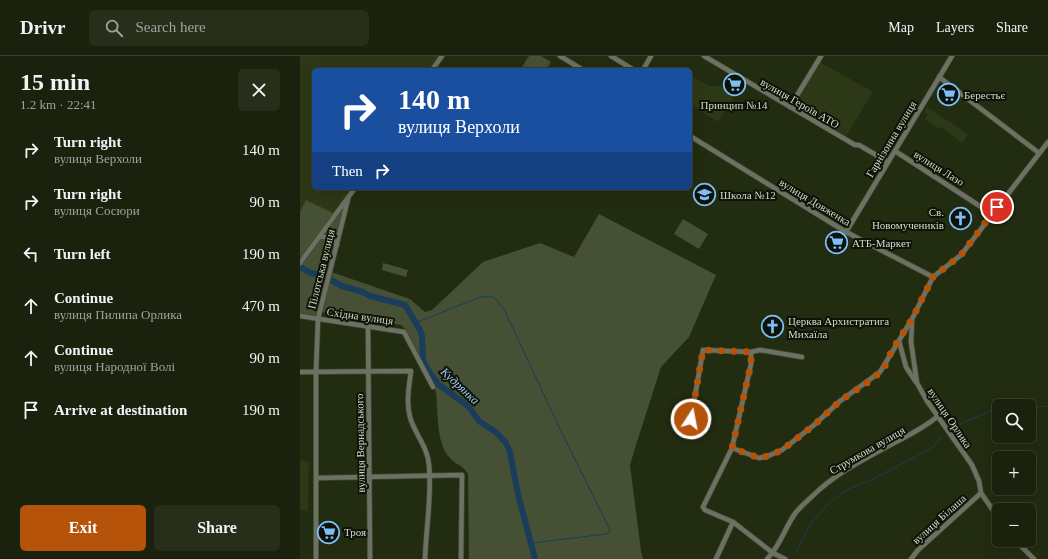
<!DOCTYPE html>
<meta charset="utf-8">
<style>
body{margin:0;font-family:Georgia,serif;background:#272e1a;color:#f1f3f6;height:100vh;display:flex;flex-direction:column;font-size:15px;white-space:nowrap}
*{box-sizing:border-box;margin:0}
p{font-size:13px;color:#9fa39d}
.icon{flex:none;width:22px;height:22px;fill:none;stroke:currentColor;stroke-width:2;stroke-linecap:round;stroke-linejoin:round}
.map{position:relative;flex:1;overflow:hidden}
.side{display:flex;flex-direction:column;background:#1a210c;width:300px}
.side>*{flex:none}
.top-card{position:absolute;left:12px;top:12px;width:380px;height:122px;border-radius:6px;box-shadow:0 4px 16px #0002,0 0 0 1px #383e2d;background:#1a4fa0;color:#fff;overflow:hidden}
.buttons{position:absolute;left:692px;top:343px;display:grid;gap:8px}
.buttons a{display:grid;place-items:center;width:44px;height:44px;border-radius:6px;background:#1a210c;box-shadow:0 4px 16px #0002,0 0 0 1px #383e2d;font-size:20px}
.pin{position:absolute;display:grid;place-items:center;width:34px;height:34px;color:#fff;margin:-17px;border:2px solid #fff;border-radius:50%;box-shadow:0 1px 4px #0007}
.me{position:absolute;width:44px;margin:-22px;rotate:11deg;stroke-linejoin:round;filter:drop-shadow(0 0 3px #0008)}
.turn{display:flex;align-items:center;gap:14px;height:84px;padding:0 20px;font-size:18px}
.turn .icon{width:52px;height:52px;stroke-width:2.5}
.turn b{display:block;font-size:28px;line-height:34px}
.then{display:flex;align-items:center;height:38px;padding:0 20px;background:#0003;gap:8px;font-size:15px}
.round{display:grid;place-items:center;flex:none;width:42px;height:42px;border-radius:6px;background:#272e1a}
.head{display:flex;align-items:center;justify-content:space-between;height:68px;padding:0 20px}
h1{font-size:24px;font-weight:700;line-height:30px}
.primary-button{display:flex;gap:8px;margin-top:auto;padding:8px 20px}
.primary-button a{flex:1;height:46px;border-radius:6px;background:#b45309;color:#fff;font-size:16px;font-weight:700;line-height:46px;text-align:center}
.primary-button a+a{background:#272e1a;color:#f1f3f6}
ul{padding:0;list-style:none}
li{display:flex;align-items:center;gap:12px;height:52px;padding:0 20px}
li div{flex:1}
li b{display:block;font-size:15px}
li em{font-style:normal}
header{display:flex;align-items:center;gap:24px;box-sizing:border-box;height:56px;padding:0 20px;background:#1a210c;border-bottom:1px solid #383e2d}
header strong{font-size:19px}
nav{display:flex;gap:22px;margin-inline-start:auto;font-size:14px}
.search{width:280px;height:36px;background:#272e1a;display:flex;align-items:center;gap:10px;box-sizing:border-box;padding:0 14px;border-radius:6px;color:#9fa39d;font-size:15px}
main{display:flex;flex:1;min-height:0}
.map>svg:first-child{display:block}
.built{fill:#2d3816}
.green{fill:#465035}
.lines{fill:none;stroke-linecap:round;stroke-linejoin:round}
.stream{stroke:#193d5b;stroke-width:1}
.river{stroke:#193d5b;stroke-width:6}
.minor-casing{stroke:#3f482e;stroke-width:6}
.minor{stroke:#6c7163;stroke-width:4.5}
.route{stroke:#b45309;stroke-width:7;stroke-dasharray:0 12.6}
.labels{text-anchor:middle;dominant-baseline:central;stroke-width:4;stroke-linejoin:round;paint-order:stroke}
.poi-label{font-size:11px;fill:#d5dbca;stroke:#0e1207;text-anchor:start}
.street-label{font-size:11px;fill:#d5dbca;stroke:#0e1207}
.water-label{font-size:12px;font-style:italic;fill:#9ccaf5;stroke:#0e1207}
</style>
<header>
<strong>Drivr</strong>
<div class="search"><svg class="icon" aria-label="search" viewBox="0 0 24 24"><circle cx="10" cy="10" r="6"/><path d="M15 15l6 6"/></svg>Search here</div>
<nav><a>Map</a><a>Layers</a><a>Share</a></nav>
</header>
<main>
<section class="side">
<div class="head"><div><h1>15 min</h1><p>1.2 km · 22:41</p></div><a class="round"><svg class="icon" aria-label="close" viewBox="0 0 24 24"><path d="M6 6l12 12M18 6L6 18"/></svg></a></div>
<ul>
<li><svg class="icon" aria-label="right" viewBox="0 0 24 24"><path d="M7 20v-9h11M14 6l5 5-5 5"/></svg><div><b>Turn right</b><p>вулиця Верхоли</p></div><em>140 m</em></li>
<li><svg class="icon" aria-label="right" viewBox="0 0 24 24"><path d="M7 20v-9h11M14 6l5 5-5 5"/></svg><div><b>Turn right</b><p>вулиця Сосюри</p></div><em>90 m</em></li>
<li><svg class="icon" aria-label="left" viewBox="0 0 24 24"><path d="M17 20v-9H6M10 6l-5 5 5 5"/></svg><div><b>Turn left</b></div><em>190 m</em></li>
<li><svg class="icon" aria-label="ahead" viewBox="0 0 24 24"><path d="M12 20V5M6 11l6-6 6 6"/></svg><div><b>Continue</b><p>вулиця Пилипа Орлика</p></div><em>470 m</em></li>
<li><svg class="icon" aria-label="ahead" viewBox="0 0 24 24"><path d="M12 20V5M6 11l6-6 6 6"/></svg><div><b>Continue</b><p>вулиця Народної Волі</p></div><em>90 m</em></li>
<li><svg class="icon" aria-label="arrive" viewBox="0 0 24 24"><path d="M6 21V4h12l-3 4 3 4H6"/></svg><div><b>Arrive at destination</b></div><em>190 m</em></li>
</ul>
<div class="primary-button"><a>Exit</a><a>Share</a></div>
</section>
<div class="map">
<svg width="748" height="503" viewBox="0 0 748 503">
<rect width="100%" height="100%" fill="#222c10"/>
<g class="built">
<path d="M0 0H140L130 14H14V132H53L0 204Z"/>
<path d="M520 6 573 36 546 80 493 50Z"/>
<path d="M390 18 408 30H420L435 39 418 66 390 48Z"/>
<path d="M627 51 668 78 662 87 642 71 640 73 625 63 628 59 624 56Z"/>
<path d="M0 403 9 406 8 456 0 453Z"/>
</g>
<g class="green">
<path d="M229 0H241L251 6 246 14H220Z"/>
<path d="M6 144 35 158 0 203V156Z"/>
<path d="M45 150 36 185 30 180 23 179Z"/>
<path d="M299 158 416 219 389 281 361 311 336 389 330 409 341 495 343 503H169L168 418C161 407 157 410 150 402 136 389 138 354 136 336L133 328 105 273 101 269 21 256 31 216 110 243 125 256 132 254 183 206 240 187 274 201Z"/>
<path d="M383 163 408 178 399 193 374 178Z"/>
<path d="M20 182 29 183 35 189 17 262 0 259V209Z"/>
<path d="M83 207 108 214 106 221 82 214Z"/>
</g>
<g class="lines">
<g class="stream">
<path d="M115 267 180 241H194L204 253 258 369 310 474V476L306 478 232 487"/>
<path d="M701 350 705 349 715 350"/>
<path d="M729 352 748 350"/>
<path d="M654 371 699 351"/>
<path d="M496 496 512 466 530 446 549 433 573 423 632 392 642 380"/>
</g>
<path class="river" d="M0 211 11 217 22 219 42 230 63 236 70 240 105 249 120 274 122 280 123 305 130 317 138 328 169 351 179 365 197 377 206 387 210 396 218 438 235 503"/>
<defs>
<g id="minor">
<path d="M260 0 283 14"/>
<path d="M311 0 334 14"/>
<path d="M404 0 555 89H559L588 106"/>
<path d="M132 14 142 0"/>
<path d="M343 14 351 0"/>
<path d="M639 21 739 97"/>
<path d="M490 51 521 0"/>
<path d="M390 80 546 176 633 221"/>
<path d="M595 95 692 158"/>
<path d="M546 176 652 0"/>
<path d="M19 181H30L37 189"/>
<path d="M0 207 55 132"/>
<path d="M0 260 104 276 133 331"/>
<path d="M612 265 611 286 617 327 627 345 672 409 679 425 681 437 699 463"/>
<path d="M68 271 70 503"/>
<path d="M599 285 606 311 616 326"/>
<path d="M0 316 111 315C109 330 106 346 110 361 114 377 128 391 129 409 132 440 126 472 125 503"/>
<path d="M391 363 403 294 451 296 460 294 502 301"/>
<path d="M432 392 451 308V296"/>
<path d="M17 422 162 419 161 503"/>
<path d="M715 484 734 503"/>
<path d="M16 503V316L18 263 48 143"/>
<path d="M416 503 433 466"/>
<path d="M467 503C480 490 484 474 494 459 500 450 512 441 520 433 541 415 566 402 590 389 607 380 623 373 638 360"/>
<path d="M485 503 473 497 433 466 405 454 403 451 432 392 459 402 468 400 482 394 514 369 540 345 580 316 612 263 633 221 661 199 748 86"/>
<path d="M611 503 618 494 681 437"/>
</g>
</defs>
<use href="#minor" class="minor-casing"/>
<use href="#minor" class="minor"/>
</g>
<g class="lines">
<path class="route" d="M391 363 403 294 451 296V308L432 392 459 402 468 400 482 394 514 369 540 345 574 322 585 310 592 294 612 263 633 221 661 199 697 151"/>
</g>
<defs>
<symbol id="supermarket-ring" viewBox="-11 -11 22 22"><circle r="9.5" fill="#0e1207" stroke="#7cbef9" stroke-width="1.5"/><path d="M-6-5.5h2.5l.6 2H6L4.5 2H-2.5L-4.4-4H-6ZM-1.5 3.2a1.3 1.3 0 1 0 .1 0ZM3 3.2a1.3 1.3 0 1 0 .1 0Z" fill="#7cbef9"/></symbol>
<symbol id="school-ring" viewBox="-11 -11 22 22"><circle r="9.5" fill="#0e1207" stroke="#7cbef9" stroke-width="1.5"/><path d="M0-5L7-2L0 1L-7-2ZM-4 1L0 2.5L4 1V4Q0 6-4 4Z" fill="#7cbef9"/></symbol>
<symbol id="church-ring" viewBox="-11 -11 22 22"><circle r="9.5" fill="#0e1207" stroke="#7cbef9" stroke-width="1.5"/><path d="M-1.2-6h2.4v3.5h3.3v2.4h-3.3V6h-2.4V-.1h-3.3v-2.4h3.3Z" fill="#7cbef9"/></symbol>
</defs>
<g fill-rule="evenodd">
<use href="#supermarket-ring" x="422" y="16" width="25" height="25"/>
<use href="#supermarket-ring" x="636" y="26" width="25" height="25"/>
<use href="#school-ring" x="392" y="126" width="25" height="25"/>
<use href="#church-ring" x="648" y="150" width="25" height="25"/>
<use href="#supermarket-ring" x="524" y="174" width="25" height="25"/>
<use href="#church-ring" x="460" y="258" width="25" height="25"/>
<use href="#supermarket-ring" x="16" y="464" width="25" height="25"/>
</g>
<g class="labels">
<g class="poi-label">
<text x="664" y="39">Берестьє</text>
<text x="434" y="49" text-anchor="middle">Принцип №14</text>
<text x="420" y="139">Школа №12</text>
<text x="644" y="156" text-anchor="end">Св.<tspan x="644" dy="13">Новомучеників</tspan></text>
<text x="552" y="187">АТБ-Маркет</text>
<text x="488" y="265">Церква Архистратига<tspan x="488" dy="13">Михаїла</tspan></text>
<text x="44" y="476">Троя</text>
</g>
<g class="street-label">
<text transform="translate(500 47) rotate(30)">вулиця Героїв АТО</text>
<text transform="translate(591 83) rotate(-59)">Гарнізонна вулиця</text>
<text transform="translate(639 112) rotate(32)">вулиця Лазо</text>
<text transform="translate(515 146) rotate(31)">вулиця Довженка</text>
<text transform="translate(21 213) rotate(-76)">Пілотська вулиця</text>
<text transform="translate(60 260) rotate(8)">Східна вулиця</text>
<text transform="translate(650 362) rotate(56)">вулиця Орлика</text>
<text transform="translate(60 387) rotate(-91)">вулиця Вернадського</text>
<text transform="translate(567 394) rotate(-30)">Струмкова вулиця</text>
<text transform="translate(639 463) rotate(-42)">вулиця Білаша</text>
</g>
<g class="water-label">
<text transform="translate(160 330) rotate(43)">Кудрянка</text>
</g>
</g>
</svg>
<div class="buttons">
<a><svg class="icon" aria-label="search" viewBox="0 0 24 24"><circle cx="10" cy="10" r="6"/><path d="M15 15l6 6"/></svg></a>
<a>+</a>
<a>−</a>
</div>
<div class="pin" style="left:697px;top:151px;background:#d93025"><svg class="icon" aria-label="arrive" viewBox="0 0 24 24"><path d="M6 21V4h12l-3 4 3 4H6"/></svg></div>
<svg class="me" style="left:391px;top:363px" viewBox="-20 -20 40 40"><circle r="17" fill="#b45309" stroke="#fff" stroke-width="3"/><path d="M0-11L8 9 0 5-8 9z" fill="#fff"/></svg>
<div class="top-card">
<div class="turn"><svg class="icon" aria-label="right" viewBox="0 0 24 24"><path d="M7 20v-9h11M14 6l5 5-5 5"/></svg><div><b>140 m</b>вулиця Верхоли</div></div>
<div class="then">Then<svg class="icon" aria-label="right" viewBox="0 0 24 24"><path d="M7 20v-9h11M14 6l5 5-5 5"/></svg></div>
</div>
</div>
</main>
